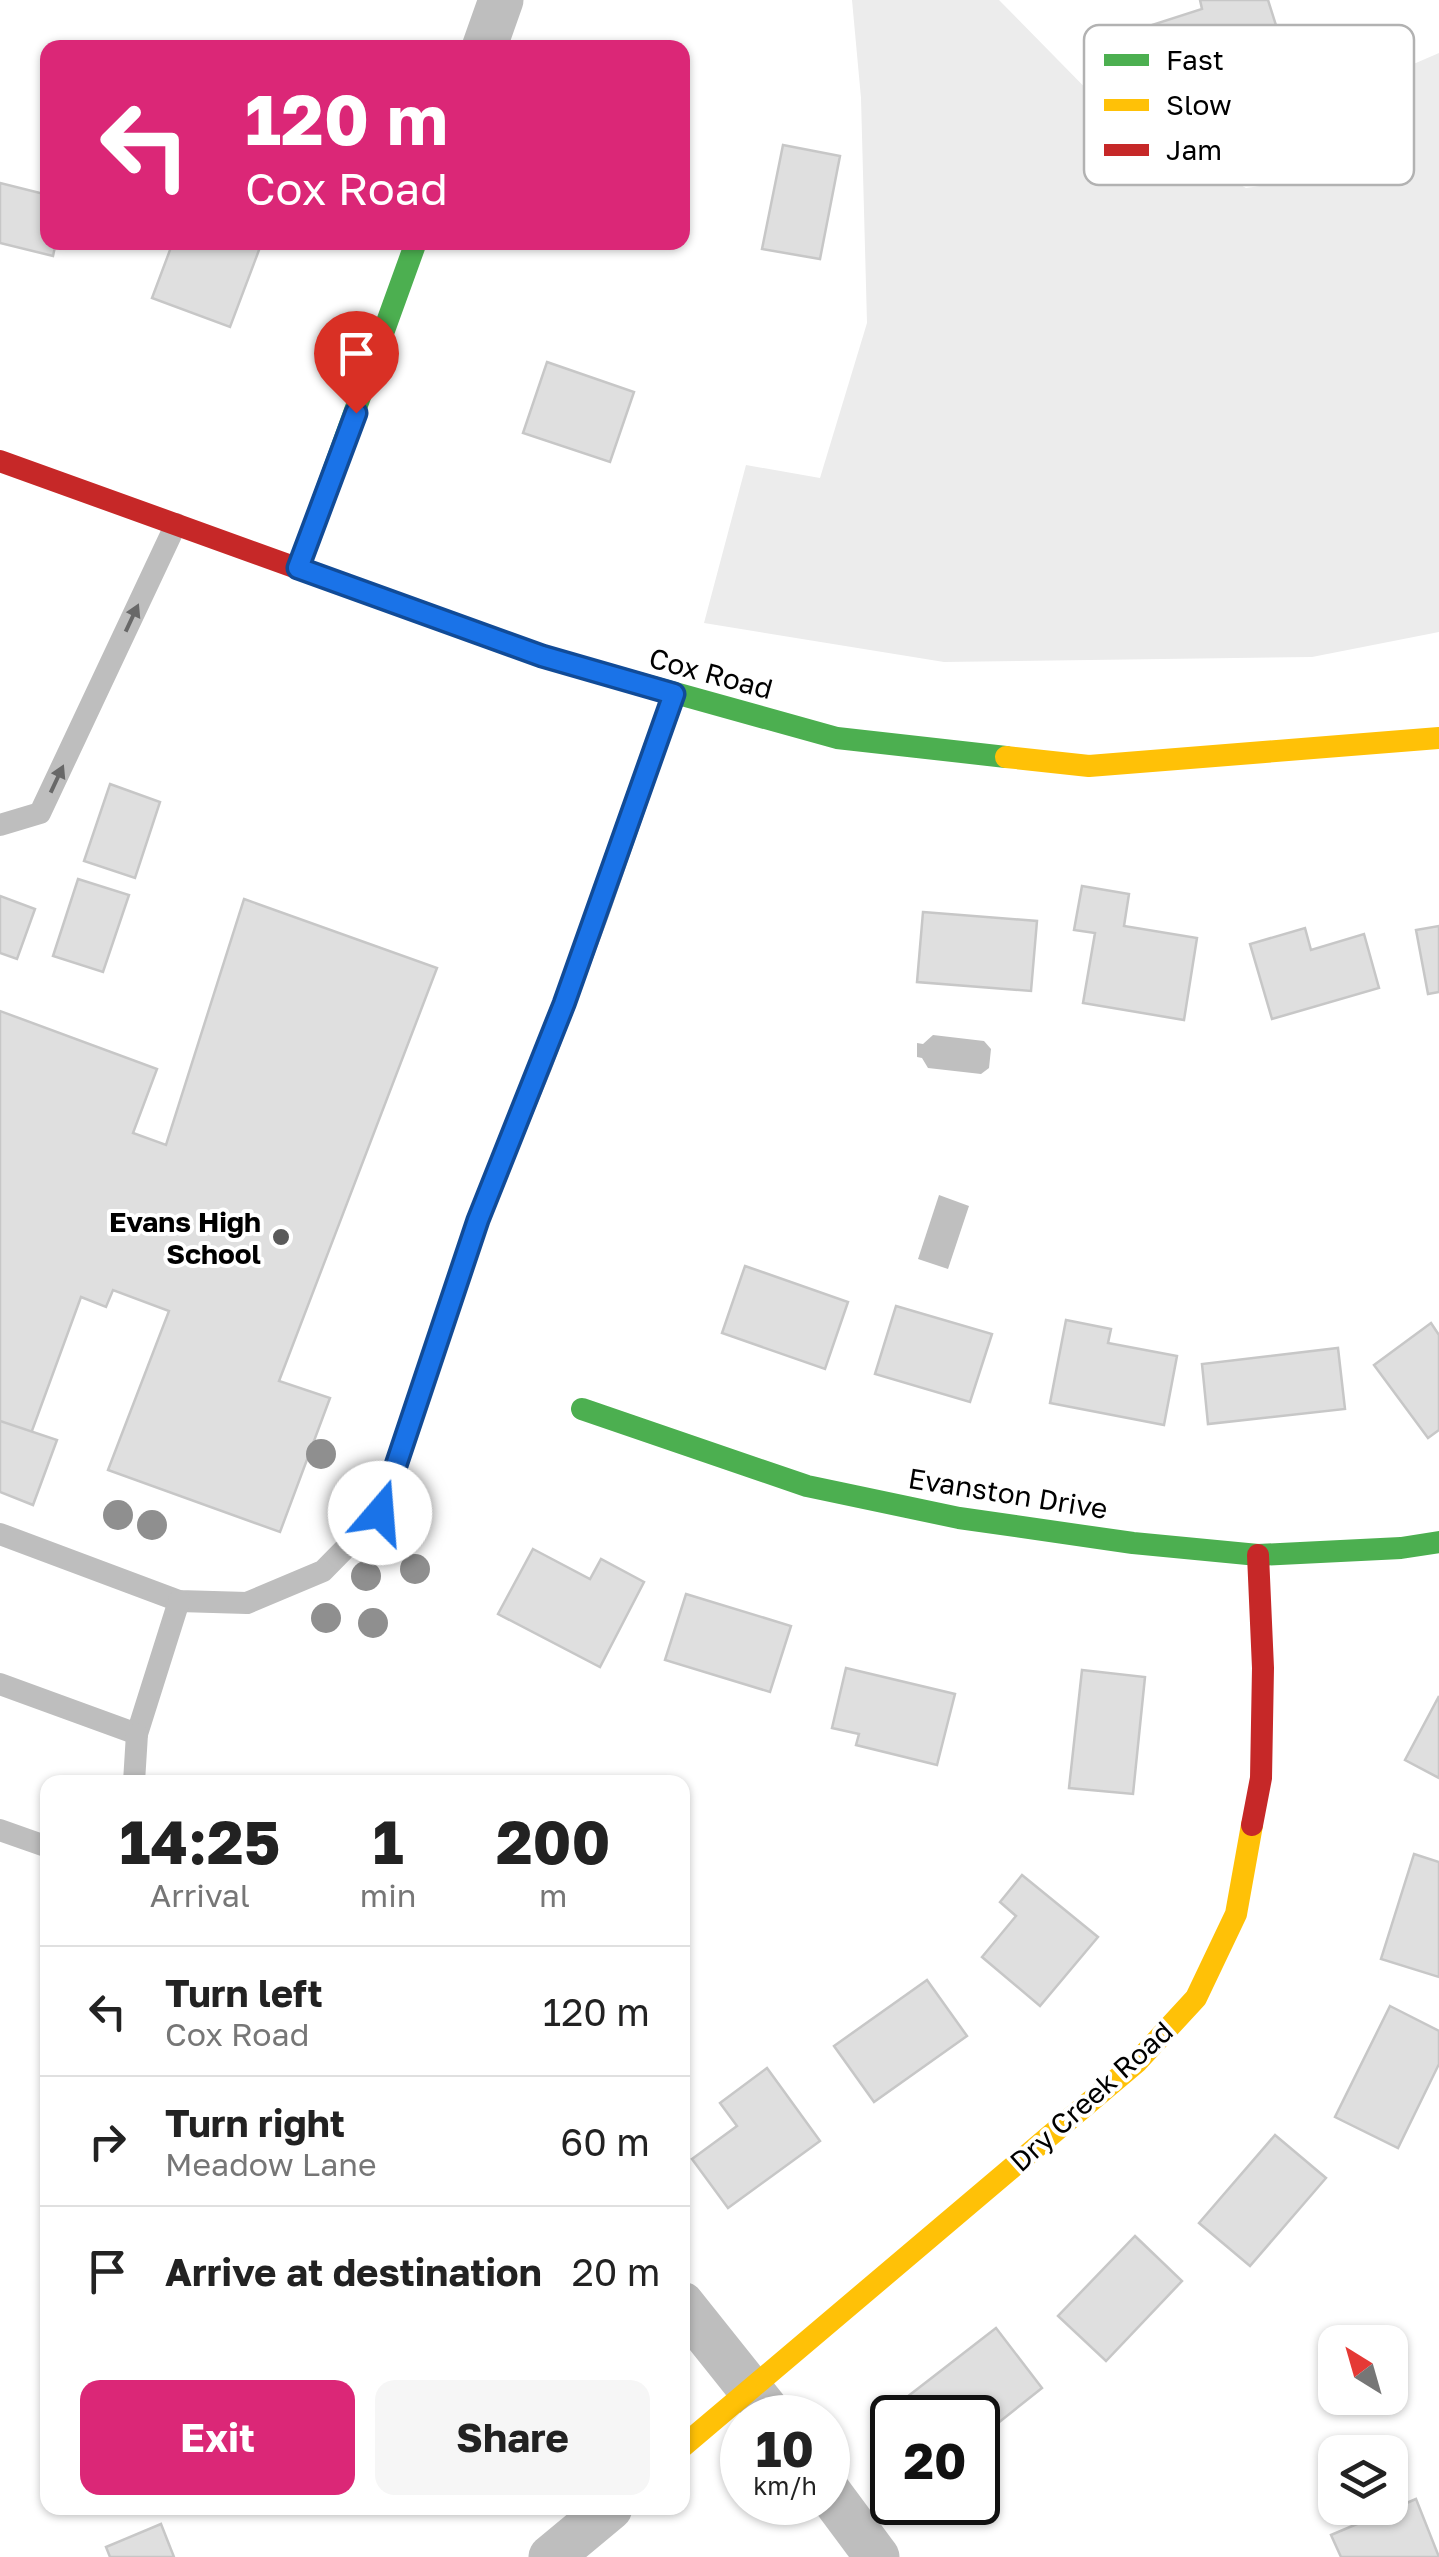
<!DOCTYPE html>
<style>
body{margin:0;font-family:"Golos Text",sans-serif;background:#f6f6f6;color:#222;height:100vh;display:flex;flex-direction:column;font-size:38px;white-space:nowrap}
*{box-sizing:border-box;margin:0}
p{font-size:32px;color:#767676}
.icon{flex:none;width:55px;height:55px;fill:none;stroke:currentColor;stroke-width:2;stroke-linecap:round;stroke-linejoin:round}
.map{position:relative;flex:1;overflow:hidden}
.drawer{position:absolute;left:40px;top:1775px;width:650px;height:740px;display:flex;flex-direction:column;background:#fff;border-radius:20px;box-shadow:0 2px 8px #0004}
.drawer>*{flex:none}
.hud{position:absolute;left:40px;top:40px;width:650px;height:210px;border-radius:20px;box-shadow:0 2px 8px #0004;background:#db2777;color:#fff;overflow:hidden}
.needle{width:65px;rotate:323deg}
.fabs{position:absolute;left:1318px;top:2325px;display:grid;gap:20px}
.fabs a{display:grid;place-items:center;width:90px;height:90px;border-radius:20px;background:#fff;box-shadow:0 2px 8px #0004;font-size:50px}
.speed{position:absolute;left:720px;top:2395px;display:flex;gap:20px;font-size:50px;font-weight:700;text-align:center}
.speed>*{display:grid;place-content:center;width:130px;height:130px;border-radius:50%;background:#fff;box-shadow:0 2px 8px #0004;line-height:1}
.speed small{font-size:25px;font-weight:400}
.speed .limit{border:5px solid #111;border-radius:15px;background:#fff;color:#111}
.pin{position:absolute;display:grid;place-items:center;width:85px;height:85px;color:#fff;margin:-102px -42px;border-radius:50% 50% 50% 0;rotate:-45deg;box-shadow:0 0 10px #0007}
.pin .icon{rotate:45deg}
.me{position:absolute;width:110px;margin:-55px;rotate:18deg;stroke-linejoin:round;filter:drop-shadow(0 0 8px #0008)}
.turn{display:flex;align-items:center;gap:35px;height:210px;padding:0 40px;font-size:45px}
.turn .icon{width:130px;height:130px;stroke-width:2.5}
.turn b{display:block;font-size:70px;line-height:85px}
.eta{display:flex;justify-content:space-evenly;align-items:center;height:170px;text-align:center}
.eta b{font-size:60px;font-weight:700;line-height:70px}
.primary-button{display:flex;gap:20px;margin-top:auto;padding:20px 40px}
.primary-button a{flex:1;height:115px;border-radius:20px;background:#db2777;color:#fff;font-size:40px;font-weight:700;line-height:115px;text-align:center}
.primary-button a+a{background:#f6f6f6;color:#222}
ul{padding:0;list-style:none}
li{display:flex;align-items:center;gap:30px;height:130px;padding:0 40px;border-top:2px solid #e0e0e0}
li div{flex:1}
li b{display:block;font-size:38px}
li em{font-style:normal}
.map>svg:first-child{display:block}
.green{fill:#ececec}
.water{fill:#bfbfbf}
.building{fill:#dfdfdf;stroke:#c7c7c7;stroke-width:2.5}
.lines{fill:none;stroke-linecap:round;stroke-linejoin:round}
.lane{stroke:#bebebe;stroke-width:22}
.street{stroke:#bebebe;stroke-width:45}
.fast{stroke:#4caf50;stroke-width:22}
.slow{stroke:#ffc107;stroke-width:22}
.jam{stroke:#c62828;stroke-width:22}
.tree{fill:#8f8f8f}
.oneway{fill:#686868}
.route-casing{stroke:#114b97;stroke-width:25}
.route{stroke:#1a73e8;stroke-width:18}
.poi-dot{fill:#595959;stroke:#fff;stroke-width:4}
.labels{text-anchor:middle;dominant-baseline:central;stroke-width:8;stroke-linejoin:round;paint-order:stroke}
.street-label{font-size:28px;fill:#000;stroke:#fff}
.poi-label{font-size:28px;font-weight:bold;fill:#000;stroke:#fff;text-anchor:end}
.key{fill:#fff;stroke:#b2b2b2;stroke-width:2.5}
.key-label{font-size:28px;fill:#000}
</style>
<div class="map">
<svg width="1439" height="2557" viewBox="0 0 1439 2557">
<rect width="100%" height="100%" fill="#fff"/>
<path class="green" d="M852 0H999L1110 113 1246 188 1307 179 1344 94 1439 53V632L1312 657 944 662 704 623 746 465 820 478 867 323 861 98Z"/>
<g class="water">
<path d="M933 1035 984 1041 991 1049 989 1068 981 1074 928 1068 922 1058 917 1057V1043L923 1044Z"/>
<path d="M939 1195 969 1206 948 1269 918 1259Z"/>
</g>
<g class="building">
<path d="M1200 0H1268L1313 142 1277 153 1260 102 1230 112 1221 82 1151 104 1127 33 1202 9Z"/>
<path d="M783 145 840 156 820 259 762 249Z"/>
<path d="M0 183 48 195V242H56L53 256 0 243Z"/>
<path d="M173 242H262L230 327 152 298Z"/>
<path d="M547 362 634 392 610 462 523 433Z"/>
<path d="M110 784 160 802 135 878 84 861Z"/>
<path d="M78 879 129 895 103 972 53 956Z"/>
<path d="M1082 886 1129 894 1124 926 1197 938 1184 1020 1083 1003 1095 933 1074 930Z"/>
<path d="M0 896 35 909 17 959 0 953Z"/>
<path d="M244 899 437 968 279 1381 330 1398 280 1532 108 1470 169 1311 113 1290 106 1307 81 1297 29 1439 0 1428V1011L157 1069 133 1133 166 1145Z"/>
<path d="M923 912 1037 921 1031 991 917 982Z"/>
<path d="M1439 926V992L1428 994 1416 930Z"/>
<path d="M1305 928 1311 950 1364 934 1379 988 1272 1019 1250 944Z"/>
<path d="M745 1266 848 1302 825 1369 722 1333Z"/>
<path d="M896 1306 992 1334 970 1402 875 1374Z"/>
<path d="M1066 1320 1111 1329 1108 1343 1177 1356 1164 1425 1050 1403Z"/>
<path d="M1431 1323 1439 1335V1430L1428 1438 1374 1365Z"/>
<path d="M1338 1348 1345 1409 1208 1424 1202 1364Z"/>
<path d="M0 1421 57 1440 33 1505 0 1492Z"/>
<path d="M533 1549 590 1579 601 1559 644 1582 600 1667 498 1614Z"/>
<path d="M686 1594 791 1626 770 1692 665 1660Z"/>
<path d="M846 1668 955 1694 937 1765 856 1745 859 1734 832 1728Z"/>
<path d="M1082 1670 1145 1677 1133 1794 1069 1788Z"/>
<path d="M1439 1696V1778L1405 1760Z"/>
<path d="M1414 1854 1439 1862V1977L1381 1959Z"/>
<path d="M1022 1875 1098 1937 1040 2006 982 1957 1016 1916 1000 1902Z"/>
<path d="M927 1980 967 2036 874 2102 834 2046Z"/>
<path d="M1390 2006 1439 2031V2064L1398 2148 1335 2117Z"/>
<path d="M767 2068 820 2141 728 2208 692 2159 737 2126 720 2103Z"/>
<path d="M1275 2135 1326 2178 1250 2266 1199 2223Z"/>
<path d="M1135 2236 1182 2281 1106 2361 1058 2316Z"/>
<path d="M996 2328 1042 2388 978 2439V2418H923L907 2397Z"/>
<path d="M1416 2499 1439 2557H1341L1331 2535Z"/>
<path d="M161 2524 174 2557H110L106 2547Z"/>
</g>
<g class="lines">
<g class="lane">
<path d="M0 825 40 813 176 524"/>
<path d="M0 1534 179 1601 247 1603 323 1571 380 1513 478 1219 542 1064 598 914 674 695"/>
<path d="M0 1684 137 1734 179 1601"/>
<path d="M134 1782 137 1734"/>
<path d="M0 1830 48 1847"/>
</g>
<g class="street">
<path d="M484 48 501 0"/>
<path d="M682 2304 773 2418"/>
<path d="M828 2491 877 2557"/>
<path d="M551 2557 610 2508"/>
</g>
<g class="fast">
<path d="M298 568 416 242"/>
<path d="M513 646 542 656 837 738 1006 757"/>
<path d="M582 1409 807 1486 959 1518 1133 1543 1258 1555 1401 1548 1439 1542"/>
</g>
<g class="slow">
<path d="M1006 757 1089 766 1439 738"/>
<path d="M682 2447 1137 2062 1196 1998 1236 1914 1252 1825"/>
</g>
<g class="jam">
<path d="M0 461 513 646"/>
<path d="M1252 1825 1261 1778 1263 1668 1258 1555"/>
</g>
</g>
<g class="tree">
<circle cx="321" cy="1454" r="15"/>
<circle cx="118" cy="1515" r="15"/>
<circle cx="416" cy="1521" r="15"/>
<circle cx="152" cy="1525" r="15"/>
<circle cx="415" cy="1569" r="15"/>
<circle cx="366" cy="1576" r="15"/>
<circle cx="326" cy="1618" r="15"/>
<circle cx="373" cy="1623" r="15"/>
</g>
<defs><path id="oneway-solid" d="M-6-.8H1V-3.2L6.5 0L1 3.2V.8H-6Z" transform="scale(2.5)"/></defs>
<g class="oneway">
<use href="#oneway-solid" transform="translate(132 618) rotate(-65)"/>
<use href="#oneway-solid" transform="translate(57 779) rotate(-65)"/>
</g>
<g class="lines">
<defs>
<path id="route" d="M356 413 298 568 542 656 674 694 564 1004 478 1220 380 1513"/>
</defs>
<use href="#route" class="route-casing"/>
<use href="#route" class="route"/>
</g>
<circle class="poi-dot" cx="281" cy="1237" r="10"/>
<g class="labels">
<g class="street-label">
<text transform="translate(711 673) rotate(15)">Cox Road</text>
<text transform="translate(1008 1493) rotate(9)">Evanston Drive</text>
<text transform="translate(1091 2096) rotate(-42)">Dry Creek Road</text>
</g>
<g class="poi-label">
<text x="261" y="1221">Evans High<tspan x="261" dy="32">School</tspan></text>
</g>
</g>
<rect x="1084" y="25" width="330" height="160" rx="15" class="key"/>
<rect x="1104" y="54" width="45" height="12" fill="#4caf50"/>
<rect x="1104" y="99" width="45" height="12" fill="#ffc107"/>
<rect x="1104" y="144" width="45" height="12" fill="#c62828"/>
<g class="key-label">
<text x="1166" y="70">Fast</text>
<text x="1166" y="115">Slow</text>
<text x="1166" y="160">Jam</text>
</g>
</svg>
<div class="fabs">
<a><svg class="needle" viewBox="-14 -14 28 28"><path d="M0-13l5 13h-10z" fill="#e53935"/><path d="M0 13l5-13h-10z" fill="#767676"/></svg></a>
<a><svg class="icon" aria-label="layers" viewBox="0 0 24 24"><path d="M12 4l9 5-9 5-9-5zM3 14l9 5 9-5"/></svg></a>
</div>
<div class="speed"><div>10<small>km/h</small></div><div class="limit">20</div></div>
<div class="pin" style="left:356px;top:413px;background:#d93025"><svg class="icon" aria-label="arrive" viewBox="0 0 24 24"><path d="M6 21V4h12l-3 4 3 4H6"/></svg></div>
<svg class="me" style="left:380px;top:1513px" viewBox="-20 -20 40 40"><circle r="19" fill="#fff"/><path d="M0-13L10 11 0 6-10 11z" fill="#1a73e8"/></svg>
<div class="hud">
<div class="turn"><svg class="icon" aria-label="left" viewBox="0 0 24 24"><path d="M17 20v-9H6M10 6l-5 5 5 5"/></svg><div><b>120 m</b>Cox Road</div></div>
</div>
<section class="drawer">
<div class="eta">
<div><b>14:25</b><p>Arrival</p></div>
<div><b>1</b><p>min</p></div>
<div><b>200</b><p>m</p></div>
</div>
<ul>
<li><svg class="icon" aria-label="left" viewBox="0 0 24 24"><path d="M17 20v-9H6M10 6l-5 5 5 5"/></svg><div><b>Turn left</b><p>Cox Road</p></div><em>120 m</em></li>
<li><svg class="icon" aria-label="right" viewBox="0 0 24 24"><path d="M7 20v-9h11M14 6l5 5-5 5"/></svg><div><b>Turn right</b><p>Meadow Lane</p></div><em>60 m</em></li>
<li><svg class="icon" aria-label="arrive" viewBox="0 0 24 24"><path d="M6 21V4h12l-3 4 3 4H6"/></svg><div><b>Arrive at destination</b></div><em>20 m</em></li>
</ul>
<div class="primary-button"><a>Exit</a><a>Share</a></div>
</section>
</div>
